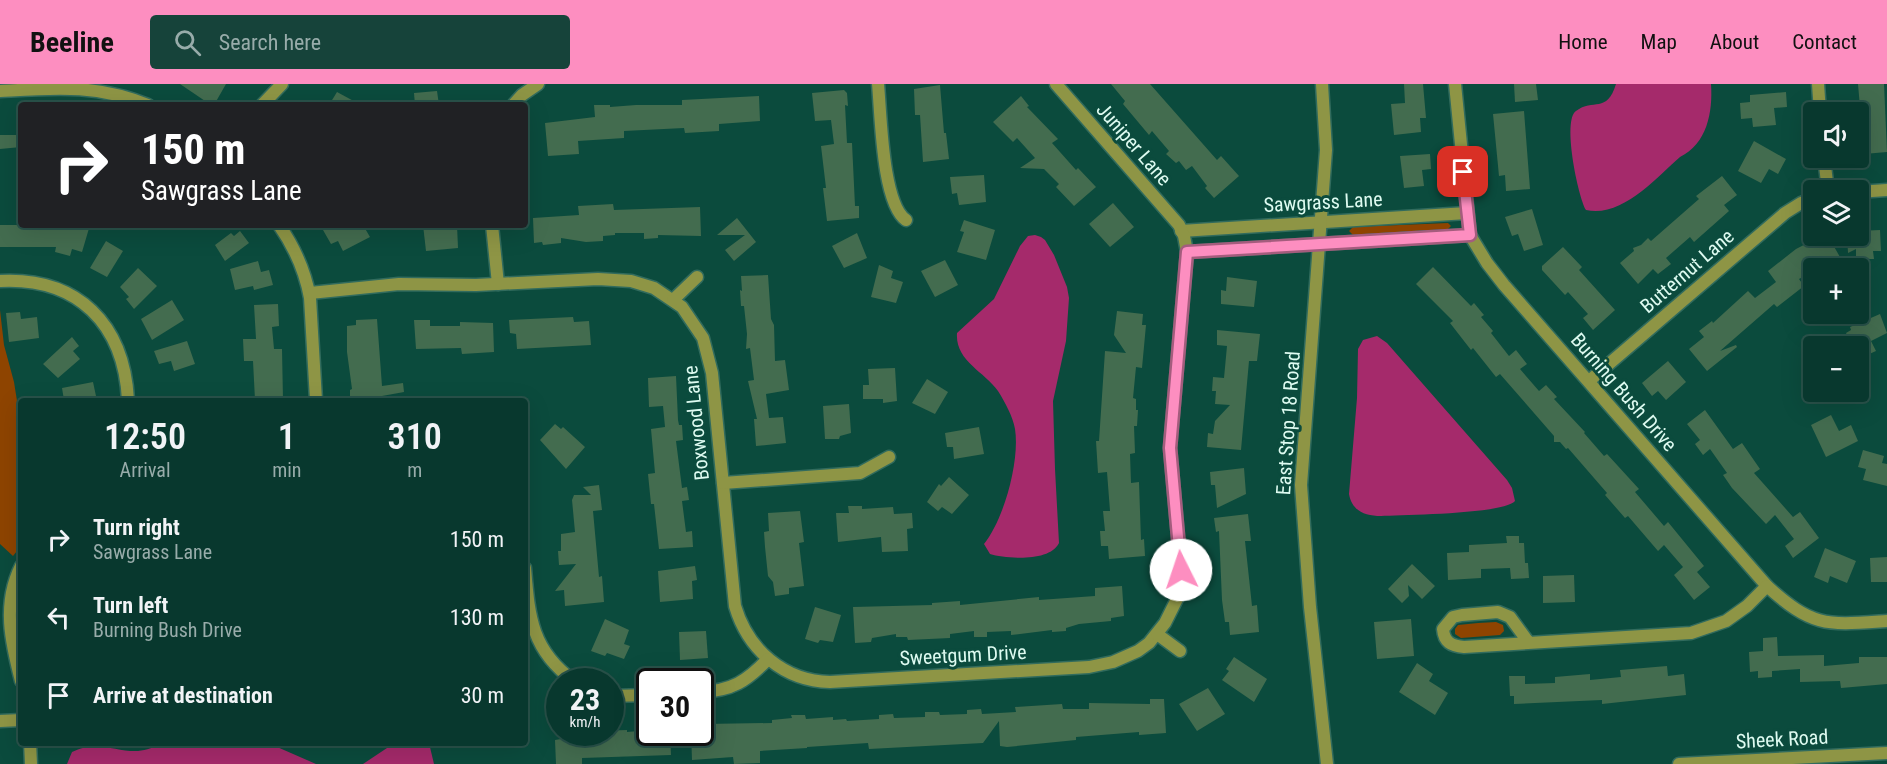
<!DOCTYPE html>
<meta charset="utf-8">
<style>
body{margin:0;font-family:"Roboto Condensed",sans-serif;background:#16433a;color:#f1f3f6;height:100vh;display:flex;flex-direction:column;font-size:22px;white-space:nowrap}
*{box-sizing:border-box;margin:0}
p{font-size:20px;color:#98acaa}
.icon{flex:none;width:33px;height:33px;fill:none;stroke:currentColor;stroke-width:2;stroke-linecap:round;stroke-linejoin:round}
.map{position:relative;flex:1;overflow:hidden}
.side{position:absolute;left:18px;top:314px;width:510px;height:348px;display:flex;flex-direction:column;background:#08382e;border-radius:6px;box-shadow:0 6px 24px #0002,0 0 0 2px #29524a}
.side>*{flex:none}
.banner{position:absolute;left:18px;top:18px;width:510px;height:126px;border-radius:6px;box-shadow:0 6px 24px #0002,0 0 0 2px #29524a;background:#202124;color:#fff;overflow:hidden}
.buttons{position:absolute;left:1803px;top:18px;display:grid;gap:12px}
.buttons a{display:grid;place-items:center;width:66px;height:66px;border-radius:6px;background:#08382e;box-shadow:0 6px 24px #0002,0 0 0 2px #29524a;font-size:30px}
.speed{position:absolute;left:546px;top:584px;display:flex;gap:12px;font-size:30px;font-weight:700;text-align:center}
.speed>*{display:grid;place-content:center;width:78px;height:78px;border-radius:50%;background:#08382e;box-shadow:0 6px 24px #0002,0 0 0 2px #29524a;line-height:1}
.speed small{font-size:15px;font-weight:400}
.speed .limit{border:3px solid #111;border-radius:9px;background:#fff;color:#111}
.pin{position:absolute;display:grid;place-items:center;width:51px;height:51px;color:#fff;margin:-26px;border-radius:12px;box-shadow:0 3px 9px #0006}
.me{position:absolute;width:66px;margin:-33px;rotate:356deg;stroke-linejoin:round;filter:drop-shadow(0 0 4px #0008)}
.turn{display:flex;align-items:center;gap:21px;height:126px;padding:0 24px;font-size:27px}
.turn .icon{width:78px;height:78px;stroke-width:2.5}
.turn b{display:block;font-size:42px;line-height:51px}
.eta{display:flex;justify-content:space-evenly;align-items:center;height:102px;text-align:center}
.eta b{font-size:36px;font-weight:600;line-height:42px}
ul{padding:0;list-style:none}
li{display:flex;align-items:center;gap:18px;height:78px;padding:0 24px}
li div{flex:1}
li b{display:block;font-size:22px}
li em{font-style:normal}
header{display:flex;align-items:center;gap:36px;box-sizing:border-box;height:84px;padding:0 30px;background:#fd8ec0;color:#111}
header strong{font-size:28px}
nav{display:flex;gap:33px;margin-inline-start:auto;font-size:21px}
.search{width:420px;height:54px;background:#16433a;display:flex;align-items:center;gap:15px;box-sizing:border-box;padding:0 21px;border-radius:6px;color:#98acaa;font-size:22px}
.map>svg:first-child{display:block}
.green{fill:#8e4400}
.water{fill:#a52a6b}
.building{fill:#436c4f}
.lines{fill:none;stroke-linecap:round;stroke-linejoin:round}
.minor-casing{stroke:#316b5d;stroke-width:15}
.tertiary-casing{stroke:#316b5d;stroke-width:15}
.minor{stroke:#8e9545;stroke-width:12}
.tertiary{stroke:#8e9545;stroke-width:12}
.route-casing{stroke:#a45c7d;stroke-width:15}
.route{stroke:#fd8ec0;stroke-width:10}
.labels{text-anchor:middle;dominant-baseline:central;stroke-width:6;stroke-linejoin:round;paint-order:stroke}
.street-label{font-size:20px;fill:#defbf1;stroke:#0b4b3d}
</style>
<header>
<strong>Beeline</strong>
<div class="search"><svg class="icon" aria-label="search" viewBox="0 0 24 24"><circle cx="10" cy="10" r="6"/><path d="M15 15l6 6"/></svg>Search here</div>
<nav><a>Home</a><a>Map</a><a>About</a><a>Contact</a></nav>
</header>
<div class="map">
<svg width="1887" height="680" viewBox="0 0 1887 680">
<rect width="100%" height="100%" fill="#0b4b3d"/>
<g class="green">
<path d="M1448 139 1451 142 1448 145 1353 151 1349 147 1353 143Z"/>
<path d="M0 226 4 261 14 298 21 342V462L13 472 0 460Z"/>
<path d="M1478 539 1496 538 1503 541 1504 547 1500 551 1461 554 1455 550V545L1458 541Z"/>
</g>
<g class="water">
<path d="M1616 0H1711C1713 28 1707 60 1680 73 1656 94 1622 134 1586 126 1578 112 1562 36 1576 27 1593 14 1607 30 1616 0Z"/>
<path d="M1035 151 1041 153 1045 156 1054 171 1067 203 1069 214 1066 257 1053 317 1055 385 1059 459C1050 478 1007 475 990 470L984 460C1004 435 1020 377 1015 345 1013 333 1005 318 998 307 984 287 955 277 957 249L994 215 1020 162 1028 152Z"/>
<path d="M1377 252 1387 259 1507 396 1512 404 1515 417C1504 430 1403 431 1381 432 1365 432 1352 427 1349 410L1357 314 1358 265 1363 256Z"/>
<path d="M396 658 429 659 434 680H363Z"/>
<path d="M268 659 316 680H67L72 668C104 651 131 680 160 659Z"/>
</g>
<g class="building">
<path d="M180 0H226L214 21H211Z"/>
<path d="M1111 0H1150L1217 76 1221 72 1239 92 1214 114 1205 104 1207 102 1192 82 1186 86 1179 77 1176 79 1166 70 1169 67 1152 47 1149 51 1123 20 1125 17Z"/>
<path d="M1404 0H1423L1426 34H1420L1421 48 1394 51 1391 20 1405 19Z"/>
<path d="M1514 0H1536L1538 16 1515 18Z"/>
<path d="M1858 0H1884L1887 68 1864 70Z"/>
<path d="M940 1 944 49H946L949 75 923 78 920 31H915L914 5Z"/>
<path d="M844 6 847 9 848 22 845 21 847 59H852L855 122H859V134L827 137 823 104H826L821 62 834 60 831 36 815 37 812 9Z"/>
<path d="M437 7 439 21H415L414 9Z"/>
<path d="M337 8 361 21H329Z"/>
<path d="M1786 8 1787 23 1774 24 1776 41 1753 43 1752 34 1741 35 1740 19 1750 18V11Z"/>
<path d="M759 12 760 37 719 40V47L685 49 684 44 624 47V54L578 57 579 70 548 72 545 39 595 33 594 21H610V23L636 21H682V16Z"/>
<path d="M1021 12 1029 22 1027 23 1058 55 1052 59 1076 86 1078 84 1096 103 1074 122 1056 103 1059 100 1044 85 1020 84 1035 74 1017 54 1013 58 993 38Z"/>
<path d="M1524 27 1530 105 1506 107 1505 91 1499 92 1493 30Z"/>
<path d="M0 51H21V63L0 65Z"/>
<path d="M1754 57 1786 75 1778 90 1769 85 1761 99 1738 87Z"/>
<path d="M1430 70 1431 85 1422 86 1424 102 1404 104 1400 72Z"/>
<path d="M984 91 986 118 959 121 957 109 952 110 950 93Z"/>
<path d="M1722 92 1737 111 1724 121 1729 127 1694 158 1690 153 1666 174 1671 180 1658 190 1653 185 1638 200 1620 179 1634 167 1633 164 1641 161 1648 154 1651 157 1699 115 1696 112Z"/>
<path d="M1113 119 1134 143 1110 163 1089 140Z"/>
<path d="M613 120 614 126 700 123 701 152 658 151V154L644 155V149H615V151L603 152V157L586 158 561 154V159L543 161 542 158 534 159 533 134 579 131 578 122Z"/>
<path d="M1532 125 1543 161 1524 167 1518 150 1512 152 1505 133Z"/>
<path d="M737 134 756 158 734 177 725 166 745 151H717Z"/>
<path d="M964 136 995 146 986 176 957 168 964 148 960 147Z"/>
<path d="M0 141H90L82 168 72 165 70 172 55 168 56 163H0Z"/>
<path d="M333 141H363L370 153 343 167 338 157 331 160 323 146Z"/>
<path d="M423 141H457L458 164 426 167Z"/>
<path d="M1880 146 1881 167H1873L1874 175H1856V165L1848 169 1847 152H1858V147Z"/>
<path d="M240 147 249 159 225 177 215 161 231 149 234 152Z"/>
<path d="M857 149 867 174 844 184 832 162Z"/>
<path d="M1821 152H1828L1840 173 1819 184H1814V187L1799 195 1804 202 1777 223 1774 220 1720 267 1736 261 1737 263 1707 287 1689 265 1704 253 1699 247 1712 237 1713 239 1748 207 1755 214 1776 198 1768 187 1796 165Z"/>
<path d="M106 157 123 167 107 193 90 184Z"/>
<path d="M1563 163 1582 183 1579 186 1615 226 1593 246 1583 234 1588 230 1568 208 1565 211 1542 186V182Z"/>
<path d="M945 176 958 201 935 213 921 187Z"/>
<path d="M258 177 261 188 269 186 273 201 254 206 253 202 235 206 230 185Z"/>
<path d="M879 181 893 187 891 194 903 198 896 219 871 213Z"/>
<path d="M1433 183 1471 222 1474 219 1484 231 1481 233 1493 247 1491 249 1509 272 1516 266 1527 280 1520 285 1539 307 1546 301 1557 313 1554 315 1585 348 1584 349 1604 372 1607 370 1639 405 1635 408 1664 442 1668 438 1704 482 1697 488 1710 503 1694 516 1674 491 1683 483 1664 461 1658 467 1628 432 1625 434 1605 411 1607 409 1568 364 1566 365 1560 358H1554V352L1500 290 1496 293 1473 264 1471 266 1450 239 1453 237 1416 200Z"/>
<path d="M138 184 157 202 134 225 126 215 129 213 120 203Z"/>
<path d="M768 191 771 235 774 241 775 277 785 276 789 306 766 310 769 334 783 333 786 359 756 362 754 335H757L748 297 754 296 750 264 746 265 747 250 744 222H741L740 206 742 207 741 192Z"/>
<path d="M1227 193 1257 197 1254 223 1221 220V206L1226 207Z"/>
<path d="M172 216 184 236 152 256 141 235Z"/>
<path d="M278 220 279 242 272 243 274 265H282L283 316H255L253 277H244L243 255H256L254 221Z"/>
<path d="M1117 227 1143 230 1142 241H1146L1142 284 1136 283 1133 314 1136 315V326H1138L1137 342H1134L1135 369 1130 370 1131 399 1139 398 1141 456 1144 455 1145 472 1109 475 1108 462H1101L1100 447H1105L1103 427H1110L1107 388 1098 389 1096 357H1099L1105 267 1126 269 1114 251Z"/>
<path d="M20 228 21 235 37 233 39 254 9 258 6 229Z"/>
<path d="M1880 230 1887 249 1871 257 1876 267 1858 275V262H1852L1846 249 1851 246 1850 243Z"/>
<path d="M573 233 574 238 589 237 591 261 517 265 516 250 510 249 509 236Z"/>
<path d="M377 235 382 302 403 299 404 308 382 312V316H350V306L352 305 347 268V242L356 241V236Z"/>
<path d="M414 236H430V242H460V238L493 239 494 268 462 270 461 264 416 265Z"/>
<path d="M1217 246 1260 250 1257 277H1249L1241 366 1207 363 1208 349 1213 350 1215 337 1230 321 1215 320 1216 307H1212L1213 293 1224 294 1227 262 1217 261Z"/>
<path d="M72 253 79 262 73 267 80 275 58 294 43 280Z"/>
<path d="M187 257 195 280 174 287 171 277 159 280 154 267Z"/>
<path d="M1668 277 1686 298 1666 316 1658 307 1652 312 1642 299Z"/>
<path d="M895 284 897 317 883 319V315H863V301H869L868 285Z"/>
<path d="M676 292 678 336 679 341H682L683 356 676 357 682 404 687 403 689 416 682 417 686 448 692 447 693 463 659 465 654 420H651L648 390 655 389 651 345 665 343 663 322 649 323 648 294Z"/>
<path d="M927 295 948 308 935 330 912 319Z"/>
<path d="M93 298 96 312 87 315V316H64L62 304Z"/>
<path d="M849 320 851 349 840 352 839 355H825L823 322Z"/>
<path d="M1705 326 1733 365 1742 359 1760 385 1754 389 1793 433 1800 428 1819 454 1793 474 1785 462 1794 455 1775 431 1766 440 1732 404 1723 391 1727 389 1710 365 1703 371 1695 360 1700 356 1687 340Z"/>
<path d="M1831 331 1839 347 1851 341 1858 357 1826 373 1811 341Z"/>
<path d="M555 340 561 345 563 343 585 363 566 385 540 356Z"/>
<path d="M979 343 984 370 954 375 953 363H947L945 349Z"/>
<path d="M1863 366 1884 372 1882 379 1887 380V402L1863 396 1866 385 1858 383Z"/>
<path d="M1244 384 1246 410 1217 424 1215 401H1211L1210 388Z"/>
<path d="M949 393 969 411 952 430 942 423 938 427 927 418 939 400 941 402Z"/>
<path d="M599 401 602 426 593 427 599 493 602 492 604 518 565 522 564 506 555 507 576 480 559 481 558 467H561V450L575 448 572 416 574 411H591L583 403Z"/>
<path d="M848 422H862V425L893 423 894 430 912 429 913 444 907 445 908 467 882 468 881 453 838 458 836 429H849Z"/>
<path d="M800 427 804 458 799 459 804 502 789 504V510L775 512 773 498 768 492 765 463 764 448 769 447 768 429Z"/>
<path d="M1248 430 1251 457H1245L1252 522 1257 521 1259 548 1230 551 1229 538H1225L1222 516 1219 447 1216 448 1214 434Z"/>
<path d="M1506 452H1519V459H1524L1525 479H1528L1529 494 1511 495 1510 484 1481 485V494L1448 496 1447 469 1469 468V461L1507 459Z"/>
<path d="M1825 464 1856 477 1847 499 1830 492 1828 499 1814 493Z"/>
<path d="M1887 473V498H1871L1870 474Z"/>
<path d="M1412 480 1435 502 1422 515 1408 501 1409 512 1402 519 1388 505Z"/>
<path d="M695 482 697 496 692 497 693 515 660 518 658 487Z"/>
<path d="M1574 491 1575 518 1543 519V492Z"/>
<path d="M1122 502 1124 532 1111 534V537L1079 540 1066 544V547L1052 548V546L1011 551V547L987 548V553H974V547L950 550V554L908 556 907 553H896V550L872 554 871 558 855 559 853 523 932 521V519L960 517V521L1039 513V516L1095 512V504Z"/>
<path d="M815 523 841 531 833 558 820 556 818 559 805 555Z"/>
<path d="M605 535 629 546 624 560 630 562 624 575 607 569 605 572 591 567Z"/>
<path d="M1411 535 1414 572 1377 575 1374 538Z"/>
<path d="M706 547 708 574 680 576 679 548Z"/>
<path d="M1777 553 1778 572 1824 571V582L1859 579V573H1887V600L1841 604 1840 597 1800 598V585L1772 587V593L1758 594V587L1750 588 1749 568 1763 567V554Z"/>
<path d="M1234 573 1267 595 1254 618 1222 596 1229 587 1226 585Z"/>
<path d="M1417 579 1433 590 1429 597 1448 609 1435 631 1399 608Z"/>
<path d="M1667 582 1668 592 1684 590 1686 611 1602 620V616L1514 620V612H1510L1509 592H1525V600L1555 599V593L1590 590V596L1621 593 1620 586Z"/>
<path d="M1208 604 1225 630 1197 647 1179 620Z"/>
<path d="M1150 615H1164L1166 649 1139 651V648L1076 653V656L1007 663 1000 662 999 637 983 659 869 665 868 659 807 663V664L760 667V679L734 680 733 673 692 676 691 648H700V645L704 644V640L772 639V636L792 634 791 631H805L806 635 833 633V636L846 635 847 637 879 635V631L893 630 894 634 925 633V628H939L940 631 967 630V626L981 625 982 630 1016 628 1015 623 1062 620 1063 625H1089V619L1150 620Z"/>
<path d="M627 646V648L650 646V648H670L671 671 582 674V680H556L555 656 567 654 566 648Z"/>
</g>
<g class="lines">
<defs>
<g id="minor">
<path d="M878 0C881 31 882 119 906 136"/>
<path d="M1455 0 1470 151 1487 179 1504 201 1767 502C1813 544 1827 541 1887 537"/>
<path d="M1818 0 1820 28"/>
<path d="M0 7C55 4 96 0 148 21"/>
<path d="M262 21 282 0"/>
<path d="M513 21 522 11 538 0"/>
<path d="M1824 74 1828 106"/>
<path d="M1858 108 1887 106"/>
<path d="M279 141C295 164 305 186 310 214L316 316"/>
<path d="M492 141 498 200"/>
<path d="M1181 147 1467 129"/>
<path d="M1187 168 1470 151"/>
<path d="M0 197C78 193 124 240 128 316"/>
<path d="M310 209 399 200 476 201 598 195 631 197 654 204 682 223 703 254 712 289 735 522C748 566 784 597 830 598L1089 583 1113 578 1138 567 1149 559 1165 539 1177 515 1181 486 1170 364 1187 168 1184 152 1179 141 1056 0"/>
<path d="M673 216 697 193"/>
<path d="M1589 297 1785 129 1801 119 1814 114"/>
<path d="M723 399 860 389 889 373"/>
<path d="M21 482C2 520 11 558 21 597"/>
<path d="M525 484C529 532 531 566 574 597"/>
<path d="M1157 550 1180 567"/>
<path d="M1529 559 1510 533 1498 528 1462 531 1453 533 1443 545C1444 558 1451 562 1464 563L1691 549 1726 537 1747 522 1767 502"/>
<path d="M700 608C732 607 747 597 768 575"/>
<path d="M610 612 650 611"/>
<path d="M0 637 21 636"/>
<path d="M30 658 31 680"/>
</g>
<g id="tertiary">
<path d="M1322 0 1326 66 1301 401 1310 523 1327 680"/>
<path d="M1679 680 1887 669"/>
</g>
</defs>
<use href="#minor" class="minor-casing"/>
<use href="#tertiary" class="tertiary-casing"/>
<use href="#minor" class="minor"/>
<use href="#tertiary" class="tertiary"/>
</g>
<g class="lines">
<defs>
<path id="route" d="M1181 486 1170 364 1187 168 1470 151 1463 88"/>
</defs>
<use href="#route" class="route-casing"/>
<use href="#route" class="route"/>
</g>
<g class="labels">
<g class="street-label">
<text transform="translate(1134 60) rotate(49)">Juniper Lane</text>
<text transform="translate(1323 118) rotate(-3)">Sawgrass Lane</text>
<text transform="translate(1687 187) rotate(-41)">Butternut Lane</text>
<text transform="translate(1624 308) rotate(49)">Burning Bush Drive</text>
<text transform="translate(696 339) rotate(-96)">Boxwood Lane</text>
<text transform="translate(1288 339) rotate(-86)">East Stop 18 Road</text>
<text transform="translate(963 571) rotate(-3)">Sweetgum Drive</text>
<text transform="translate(1782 655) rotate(-3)">Sheek Road</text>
</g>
</g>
</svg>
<div class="buttons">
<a><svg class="icon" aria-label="sound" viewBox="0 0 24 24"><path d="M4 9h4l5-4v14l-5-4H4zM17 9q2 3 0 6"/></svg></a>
<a><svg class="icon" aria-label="layers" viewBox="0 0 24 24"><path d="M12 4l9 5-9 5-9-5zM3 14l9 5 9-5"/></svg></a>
<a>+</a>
<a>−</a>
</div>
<div class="speed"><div>23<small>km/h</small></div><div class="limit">30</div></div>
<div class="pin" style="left:1463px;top:88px;background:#d93025"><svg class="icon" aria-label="arrive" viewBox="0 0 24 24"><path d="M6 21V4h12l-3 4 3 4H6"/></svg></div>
<svg class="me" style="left:1181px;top:486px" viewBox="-20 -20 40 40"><circle r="19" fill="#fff"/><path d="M0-13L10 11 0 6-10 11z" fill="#fd8ec0"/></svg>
<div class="banner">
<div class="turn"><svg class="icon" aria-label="right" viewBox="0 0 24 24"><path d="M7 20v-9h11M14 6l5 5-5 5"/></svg><div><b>150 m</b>Sawgrass Lane</div></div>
</div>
<section class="side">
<div class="eta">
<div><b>12:50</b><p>Arrival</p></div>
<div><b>1</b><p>min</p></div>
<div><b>310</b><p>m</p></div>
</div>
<ul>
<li><svg class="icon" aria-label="right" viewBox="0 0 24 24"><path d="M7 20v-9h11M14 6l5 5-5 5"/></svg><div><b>Turn right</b><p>Sawgrass Lane</p></div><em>150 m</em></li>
<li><svg class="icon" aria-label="left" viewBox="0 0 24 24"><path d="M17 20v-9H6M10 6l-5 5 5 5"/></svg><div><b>Turn left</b><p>Burning Bush Drive</p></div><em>130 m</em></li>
<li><svg class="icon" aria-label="arrive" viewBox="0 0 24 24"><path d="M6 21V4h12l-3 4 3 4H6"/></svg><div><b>Arrive at destination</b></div><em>30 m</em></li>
</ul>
</section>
</div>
